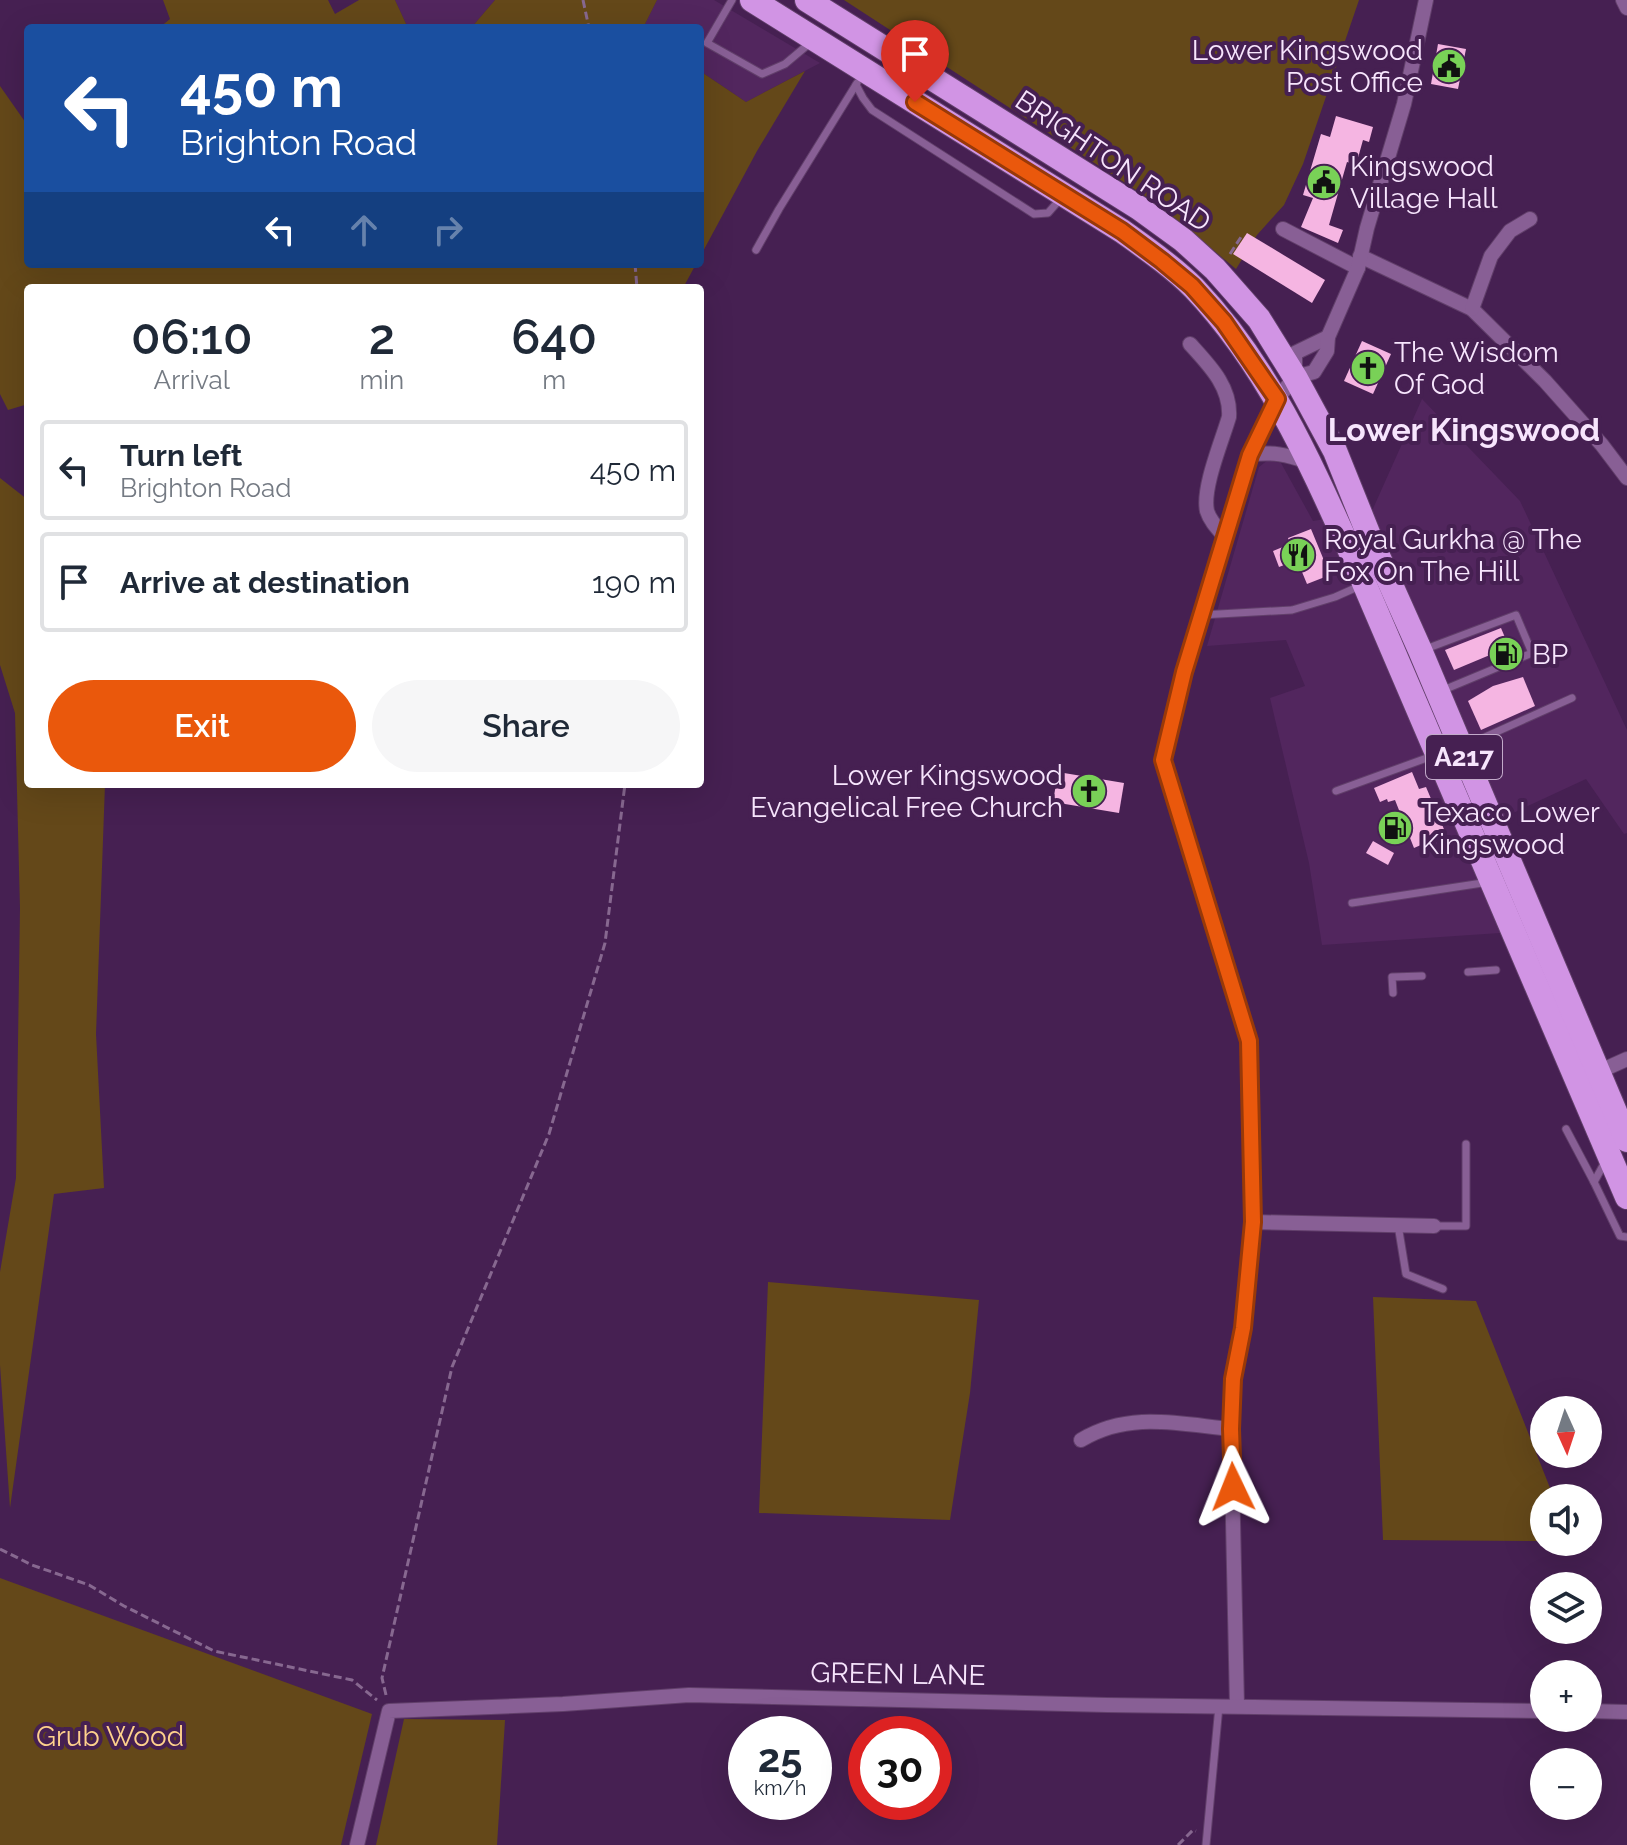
<!DOCTYPE html>
<meta charset="utf-8">
<style>
body{margin:0;font-family:Raleway,sans-serif;background:#f6f6f7;color:#1f2937;height:100vh;display:flex;flex-direction:column;font-size:30px;white-space:nowrap}
*{box-sizing:border-box;margin:0}
p{font-size:26px;color:#747a83}
.icon{flex:none;width:44px;height:44px;fill:none;stroke:currentColor;stroke-width:2;stroke-linecap:round;stroke-linejoin:round}
.map{position:relative;flex:1;overflow:hidden}
.side{position:absolute;left:24px;top:284px;width:680px;height:504px;display:flex;flex-direction:column;background:#fff;border-radius:8px;box-shadow:0 8px 32px #0002}
.side>*{flex:none}
.hud{position:absolute;left:24px;top:24px;width:680px;height:244px;border-radius:8px;box-shadow:0 8px 32px #0002;background:#1a4fa0;color:#fff;overflow:hidden}
.needle{width:52px;rotate:177deg}
.tools{position:absolute;left:1530px;top:1396px;display:grid;gap:16px}
.tools a{display:grid;place-items:center;width:72px;height:72px;border-radius:50%;background:#fff;box-shadow:0 8px 32px #0002;font-size:40px}
.speed{position:absolute;left:728px;top:1716px;display:flex;gap:16px;font-size:40px;font-weight:700;text-align:center}
.speed>*{display:grid;place-content:center;width:104px;height:104px;border-radius:50%;background:#fff;box-shadow:0 8px 32px #0002;line-height:1}
.speed small{font-size:20px;font-weight:400}
.speed .limit{border:12px solid #d22;background:#fff;color:#111}
.pin{position:absolute;display:grid;place-items:center;width:68px;height:68px;color:#fff;margin:-82px -34px;border-radius:50% 50% 50% 0;rotate:-45deg;box-shadow:0 0 8px #0007}
.pin .icon{rotate:45deg}
.me{position:absolute;width:88px;margin:-44px;rotate:358deg;stroke-linejoin:round;filter:drop-shadow(0 0 6px #0008)}
.turn{display:flex;align-items:center;gap:28px;height:168px;padding:0 24px;font-size:36px}
.turn .icon{width:104px;height:104px;stroke-width:2.5}
.turn b{display:block;font-size:56px;line-height:68px}
.lanes{display:flex;align-items:center;height:76px;padding:0 24px;background:#0003;justify-content:center;gap:40px;direction:ltr}
.lanes .off{opacity:.35}
.eta{display:flex;justify-content:space-evenly;align-items:center;height:136px;text-align:center}
.eta b{font-size:48px;font-weight:600;line-height:56px}
.primary-button{display:flex;gap:16px;margin-top:auto;padding:16px 24px}
.primary-button a{flex:1;height:92px;border-radius:48px;background:#ea580c;color:#fff;font-size:32px;font-weight:600;line-height:92px;text-align:center}
.primary-button a+a{background:#f6f6f7;color:#1f2937}
ul{padding:0;list-style:none}
li{display:flex;align-items:center;gap:24px;height:100px;margin:0 16px 12px;padding:0 8px;border:4px solid #e0e1e3;border-radius:8px}
li div{flex:1}
li b{display:block;font-size:30px}
li em{font-style:normal}
.map>svg:first-child{display:block}
.built{fill:#52265e}
.green{fill:#644819}
.building{fill:#f5b5e2}
.lines{fill:none;stroke-linecap:round;stroke-linejoin:round}
.lane-casing{stroke:#613f6a;stroke-width:9}
.street-casing{stroke:#613f6a;stroke-width:16}
.highway-casing{stroke:#613f6a;stroke-width:26}
.path{stroke:#876890;stroke-width:3;stroke-dasharray:8 4;stroke-linecap:butt}
.lane{stroke:#885f95;stroke-width:7}
.street{stroke:#885f95;stroke-width:14}
.highway{stroke:#d194e4;stroke-width:24}
.route-casing{stroke:#983908;stroke-width:20}
.route{stroke:#ea580c;stroke-width:14}
.labels{text-anchor:middle;dominant-baseline:central;stroke-width:8;stroke-linejoin:round;paint-order:stroke}
.shield{fill:#462052;stroke:#c2aaca;stroke-width:2}
.shield-label{font-size:26px;font-weight:bold;fill:#f7e5fd}
.poi-label{font-size:28px;fill:#f7e5fd;stroke:#462052;text-anchor:start}
.street-label{font-size:28px;fill:#f7e5fd;stroke:#462052}
.park-label{font-size:28px;fill:#fed18c;stroke:#462052}
.quarter-label{font-size:32px;font-weight:bold;fill:#f7e5fd;stroke:#462052}
</style>
<div class="map">
<svg width="1627" height="1845" viewBox="0 0 1627 1845">
<rect width="100%" height="100%" fill="#462052"/>
<g class="built">
<path d="M395 0H495L471 28H408Z"/>
<path d="M657 0H714L820 63 746 102 700 71V28H643Z"/>
<path d="M1422 399 1520 501 1627 730V833L1624 834 1586 779 1500 819V933L1322 945 1309 863 1270 698 1305 686 1286 640 1207 646 1259 467 1268 460 1281 463 1313 521 1372 511Z"/>
</g>
<g class="green">
<path d="M163 0H328L335 14 359 0H395L408 28H159L170 19Z"/>
<path d="M495 0H657L643 28H471Z"/>
<path d="M844 0H1359L1303 164 1284 205 1257 235 1236 269 1159 205Z"/>
<path d="M700 71 746 102 805 71 757 151 700 257Z"/>
<path d="M0 86 28 126V264H696L683 288H28V404L8 410 0 394Z"/>
<path d="M0 478 28 500V784H105L96 1034 104 1188 54 1194 10 1508 0 1365V1272L16 1178 20 908 15 713 0 665Z"/>
<path d="M768 1282 979 1300 970 1393 950 1520 759 1513Z"/>
<path d="M1373 1297 1476 1301 1554 1498H1544V1541L1383 1540Z"/>
<path d="M0 1578 372 1714 341 1845H0Z"/>
<path d="M404 1719 505 1720 497 1845H376Z"/>
</g>
<g class="building">
<path d="M1438 44 1466 49 1458 89 1431 84Z"/>
<path d="M1336 116 1373 127 1369 142 1363 140 1356 165 1347 162 1329 225 1343 230 1338 243 1301 227 1313 198 1303 195 1321 134 1330 137Z"/>
<path d="M1247 233 1325 280 1312 303 1233 254Z"/>
<path d="M1362 341 1391 354 1373 394 1344 381Z"/>
<path d="M1311 529 1330 575 1307 584 1297 560 1279 567 1273 551 1290 544 1288 538Z"/>
<path d="M1501 628 1509 647 1454 670 1445 650Z"/>
<path d="M1523 677 1535 706 1481 730 1468 701 1493 686Z"/>
<path d="M1058 772 1124 783 1119 813 1053 802Z"/>
<path d="M1412 772 1419 789 1426 787 1446 834 1414 848 1395 800 1388 802 1387 799 1380 802 1374 788Z"/>
<path d="M1373 841 1394 853 1388 865 1366 853Z"/>
</g>
<g class="lines">
<defs>
<g id="lane">
<path d="M732 0 707 43 762 74 785 64 810 43"/>
<path d="M856 85 863 98 872 110 1034 214 1048 213 1062 197"/>
<path d="M756 250 779 209 857 83"/>
<path d="M1201 615 1292 610 1335 597 1362 585"/>
<path d="M1423 650 1516 615 1532 653 1441 691"/>
<path d="M1465 746 1572 698"/>
<path d="M1336 791 1435 755"/>
<path d="M1352 903 1489 882"/>
<path d="M1468 972 1496 970"/>
<path d="M1393 993 1392 977 1422 976"/>
<path d="M1566 1129 1594 1182"/>
<path d="M1605 1162 1594 1182 1620 1236 1627 1237"/>
<path d="M1398 1225 1406 1274 1443 1289"/>
<path d="M1434 1226H1466V1144"/>
<path d="M1206 1845 1219 1706"/>
</g>
<g id="street">
<path d="M1623 0 1627 8"/>
<path d="M1283 229 1358 268"/>
<path d="M1360 256 1472 309 1545 381 1602 445 1627 478"/>
<path d="M1472 309 1491 256 1510 231 1530 219"/>
<path d="M1190 344C1210 366 1231 387 1229 417 1222 441 1202 488 1207 511 1210 521 1218 529 1225 537"/>
<path d="M1295 372V353L1328 337"/>
<path d="M1295 377 1314 372 1327 351 1328 337 1358 268 1367 228 1404 104 1426 0"/>
<path d="M1250 455C1271 451 1288 455 1308 462"/>
<path d="M1598 1072 1627 1059"/>
<path d="M1253 1222 1434 1226"/>
<path d="M1081 1440C1129 1411 1179 1424 1231 1429"/>
<path d="M1237 1706 1231 1429 1233 1379 1243 1328 1253 1222 1249 1041 1163 760 1184 672 1250 455 1277 399 1295 377"/>
<path d="M1588 1711 1627 1712"/>
<path d="M357 1845 389 1711 563 1704 689 1695 1107 1705 1544 1711"/>
</g>
<g id="highway">
<path d="M752 0 1122 231C1147 249 1173 267 1194 288 1269 367 1311 464 1355 562L1627 1197"/>
<path d="M807 0 1139 208 1183 240 1215 269 1259 319 1295 377 1335 451 1370 538 1420 650 1627 1140"/>
</g>
</defs>
<use href="#lane" class="lane-casing"/>
<use href="#street" class="street-casing"/>
<use href="#highway" class="highway-casing"/>
<g class="path">
<path d="M583 0 589 28"/>
<path d="M1230 254 1243 234"/>
<path d="M635 264 637 288"/>
<path d="M0 1549 32 1565 89 1585 124 1606 214 1651 352 1680 377 1700"/>
<path d="M386 1695 382 1678 452 1367 549 1134 605 943 625 784"/>
<path d="M1178 1845 1193 1830 1196 1831"/>
</g>
<use href="#lane" class="lane"/>
<use href="#street" class="street"/>
<use href="#highway" class="highway"/>
</g>
<g class="lines">
<defs>
<path id="route" d="M915 102 1122 231 1162 261 1192 286 1224 322 1277 399 1250 455 1184 672 1163 760 1249 1041 1253 1222 1243 1328 1233 1379 1231 1429 1233 1487"/>
</defs>
<use href="#route" class="route-casing"/>
<use href="#route" class="route"/>
</g>
<defs>
<symbol id="civic-disc" viewBox="-11 -11 22 22"><circle r="9.5" fill="#79d157" stroke="#462052"/><path d="M-.6-6.5H3V-4.5H.6V-3L4-1V1h2V6H-6V1h2V-1L-.6-3ZM-1.2 2.5V6h2.4V2.5Z" fill="#111"/></symbol>
<symbol id="church-disc" viewBox="-11 -11 22 22"><circle r="9.5" fill="#79d157" stroke="#462052"/><path d="M-1.2-6h2.4v3.5h3.3v2.4h-3.3V6h-2.4V-.1h-3.3v-2.4h3.3Z" fill="#111"/></symbol>
<symbol id="restaurant-disc" viewBox="-11 -11 22 22"><circle r="9.5" fill="#79d157" stroke="#462052"/><path d="M-5-6h1v4h1v-4h1v4h1v-4h1v5L-1.5 .5V6h-2V.5L-5-1ZM5-6V6H3V1.5H1.5Q1.5-4 5-6Z" fill="#111"/></symbol>
<symbol id="fuel-disc" viewBox="-11 -11 22 22"><circle r="9.5" fill="#79d157" stroke="#462052"/><path d="M-5.5-6h7V0h2V4h1.3V-2.5L3-4.5l.8-.8L6-3V5H2.5V1h-1V6h-7ZM-4.2-4.7v3.2H.2V-4.7Z" fill="#111"/></symbol>
</defs>
<g fill-rule="evenodd">
<use href="#civic-disc" x="1429" y="46" width="40" height="40"/>
<use href="#civic-disc" x="1304" y="162" width="40" height="40"/>
<use href="#church-disc" x="1348" y="348" width="40" height="40"/>
<use href="#restaurant-disc" x="1278" y="535" width="40" height="40"/>
<use href="#fuel-disc" x="1486" y="634" width="40" height="40"/>
<use href="#church-disc" x="1069" y="771" width="40" height="40"/>
<use href="#fuel-disc" x="1375" y="808" width="40" height="40"/>
</g>
<g class="labels">
<rect class="shield" x="1426" y="735" width="76" height="44" rx="6"/>
<g class="shield-label">
<text x="1464" y="757">A217</text>
</g>
<g class="poi-label">
<text x="1423" y="50" text-anchor="end">Lower Kingswood<tspan x="1423" dy="32">Post Office</tspan></text>
<text x="1350" y="166">Kingswood<tspan x="1350" dy="32">Village Hall</tspan></text>
<text x="1394" y="352">The Wisdom<tspan x="1394" dy="32">Of God</tspan></text>
<text x="1324" y="539">Royal Gurkha @ The<tspan x="1324" dy="32">Fox On The Hill</tspan></text>
<text x="1532" y="654">BP</text>
<text x="1063" y="775" text-anchor="end">Lower Kingswood<tspan x="1063" dy="32">Evangelical Free Church</tspan></text>
<text x="1421" y="812">Texaco Lower<tspan x="1421" dy="32">Kingswood</tspan></text>
</g>
<g class="street-label">
<text transform="translate(1113 161) rotate(34)">BRIGHTON ROAD</text>
<text transform="translate(898 1674) rotate(1)">GREEN LANE</text>
</g>
<g class="park-label">
<text x="110" y="1736">Grub Wood</text>
</g>
<g class="quarter-label">
<text x="1464" y="429">Lower Kingswood</text>
</g>
</g>
</svg>
<div class="tools">
<a><svg class="needle" viewBox="-14 -14 28 28"><path d="M0-13l5 13h-10z" fill="#e53935"/><path d="M0 13l5-13h-10z" fill="#747a83"/></svg></a>
<a><svg class="icon" aria-label="sound" viewBox="0 0 24 24"><path d="M4 9h4l5-4v14l-5-4H4zM17 9q2 3 0 6"/></svg></a>
<a><svg class="icon" aria-label="layers" viewBox="0 0 24 24"><path d="M12 4l9 5-9 5-9-5zM3 14l9 5 9-5"/></svg></a>
<a>+</a>
<a>−</a>
</div>
<div class="speed"><div>25<small>km/h</small></div><div class="limit">30</div></div>
<div class="pin" style="left:915px;top:102px;background:#d93025"><svg class="icon" aria-label="arrive" viewBox="0 0 24 24"><path d="M6 21V4h12l-3 4 3 4H6"/></svg></div>
<svg class="me" style="left:1233px;top:1487px" viewBox="-20 -20 40 40"><path d="M0-17L14 15 0 8-14 15z" fill="#ea580c" stroke="#fff" stroke-width="4"/></svg>
<div class="hud">
<div class="turn"><svg class="icon" aria-label="left" viewBox="0 0 24 24"><path d="M17 20v-9H6M10 6l-5 5 5 5"/></svg><div><b>450 m</b>Brighton Road</div></div>
<div class="lanes"><svg class="icon" aria-label="left" viewBox="0 0 24 24"><path d="M17 20v-9H6M10 6l-5 5 5 5"/></svg><svg class="icon off" aria-label="ahead" viewBox="0 0 24 24"><path d="M12 20V5M6 11l6-6 6 6"/></svg><svg class="icon off" aria-label="right" viewBox="0 0 24 24"><path d="M7 20v-9h11M14 6l5 5-5 5"/></svg></div>
</div>
<section class="side">
<div class="eta">
<div><b>06:10</b><p>Arrival</p></div>
<div><b>2</b><p>min</p></div>
<div><b>640</b><p>m</p></div>
</div>
<ul>
<li><svg class="icon" aria-label="left" viewBox="0 0 24 24"><path d="M17 20v-9H6M10 6l-5 5 5 5"/></svg><div><b>Turn left</b><p>Brighton Road</p></div><em>450 m</em></li>
<li><svg class="icon" aria-label="arrive" viewBox="0 0 24 24"><path d="M6 21V4h12l-3 4 3 4H6"/></svg><div><b>Arrive at destination</b></div><em>190 m</em></li>
</ul>
<div class="primary-button"><a>Exit</a><a>Share</a></div>
</section>
</div>
